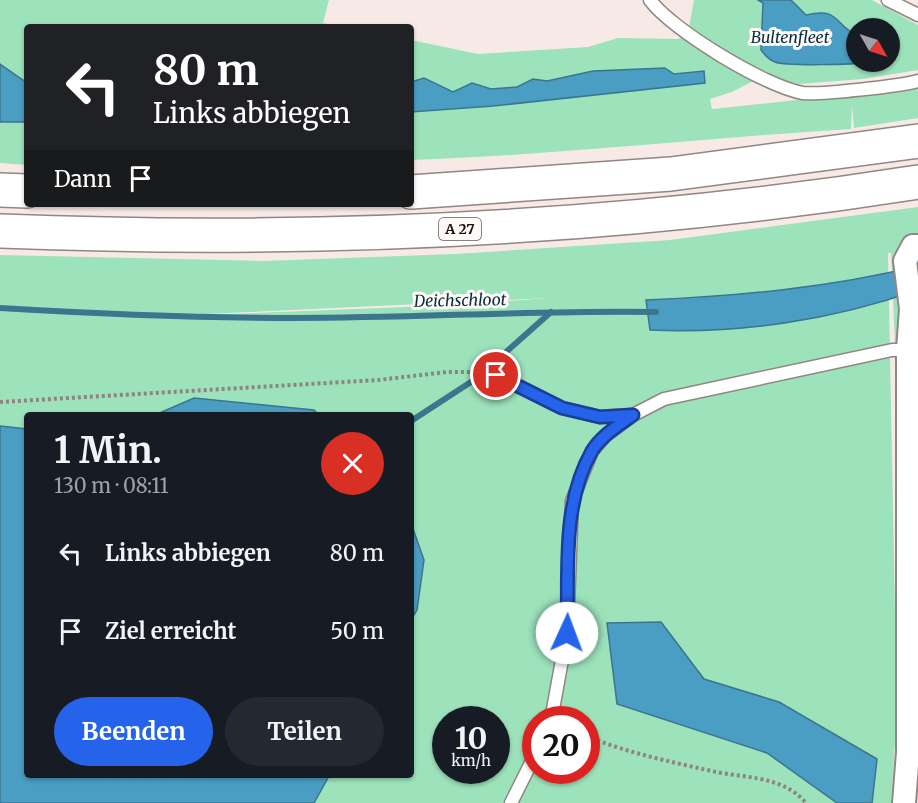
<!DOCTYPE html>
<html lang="de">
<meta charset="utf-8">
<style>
body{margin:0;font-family:Merriweather,serif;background:#242831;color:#f1f3f6;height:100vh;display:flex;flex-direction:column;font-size:22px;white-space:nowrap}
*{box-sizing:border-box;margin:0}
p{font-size:20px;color:#9ea1a6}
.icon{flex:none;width:33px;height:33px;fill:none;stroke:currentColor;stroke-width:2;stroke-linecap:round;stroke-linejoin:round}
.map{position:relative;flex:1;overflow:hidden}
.sheet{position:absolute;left:24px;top:412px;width:390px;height:366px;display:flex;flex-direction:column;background:#171b24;border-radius:6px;box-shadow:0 2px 4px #0004}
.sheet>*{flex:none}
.hud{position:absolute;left:24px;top:24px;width:390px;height:183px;border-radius:6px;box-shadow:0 2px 4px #0004;background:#202124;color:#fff;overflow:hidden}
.needle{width:39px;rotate:129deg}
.fabs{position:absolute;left:846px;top:18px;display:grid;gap:12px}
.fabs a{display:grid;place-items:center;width:54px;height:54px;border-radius:50%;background:#171b24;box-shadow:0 2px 4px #0004;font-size:30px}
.speed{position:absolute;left:432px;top:706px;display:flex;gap:12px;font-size:30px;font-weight:700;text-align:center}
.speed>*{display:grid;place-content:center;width:78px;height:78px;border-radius:50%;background:#171b24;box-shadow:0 2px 4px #0004;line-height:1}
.speed small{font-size:15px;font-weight:400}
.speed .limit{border:9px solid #d22;background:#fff;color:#111}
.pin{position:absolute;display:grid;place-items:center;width:51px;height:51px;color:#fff;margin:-26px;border:3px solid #fff;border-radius:50%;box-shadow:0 2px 6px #0007}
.me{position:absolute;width:66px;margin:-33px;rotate:2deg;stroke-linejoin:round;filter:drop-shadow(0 0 4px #0008)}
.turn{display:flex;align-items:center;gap:21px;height:126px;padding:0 30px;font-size:27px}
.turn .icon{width:78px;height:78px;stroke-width:2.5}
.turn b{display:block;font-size:42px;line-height:51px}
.then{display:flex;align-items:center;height:57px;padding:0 30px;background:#0003;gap:12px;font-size:22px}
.round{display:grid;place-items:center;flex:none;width:63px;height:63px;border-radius:32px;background:#242831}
.headline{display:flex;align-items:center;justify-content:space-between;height:102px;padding:0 30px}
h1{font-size:36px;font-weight:700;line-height:45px}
.action{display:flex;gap:12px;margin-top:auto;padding:12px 30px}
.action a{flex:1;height:69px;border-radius:36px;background:#2563eb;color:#fff;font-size:24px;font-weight:700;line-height:69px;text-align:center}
.action a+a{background:#242831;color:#f1f3f6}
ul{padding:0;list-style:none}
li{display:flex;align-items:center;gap:18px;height:78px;padding:0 30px}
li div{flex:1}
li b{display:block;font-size:22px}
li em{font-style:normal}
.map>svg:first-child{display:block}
.green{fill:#9ce2bb;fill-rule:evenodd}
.water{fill:#4a9ec3;stroke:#3b758e;stroke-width:1.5}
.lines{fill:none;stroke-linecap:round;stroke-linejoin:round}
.stream{stroke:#3b758e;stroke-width:6}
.service-casing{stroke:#918682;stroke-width:15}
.minor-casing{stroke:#918682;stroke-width:26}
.motorway-casing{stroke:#918682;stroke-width:36}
.path{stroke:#8e8582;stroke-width:4;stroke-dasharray:3 3;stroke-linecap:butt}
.service{stroke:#fff;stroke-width:12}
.minor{stroke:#fff;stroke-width:22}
.motorway{stroke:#fff;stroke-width:33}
.route-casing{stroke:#184099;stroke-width:15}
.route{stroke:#2563eb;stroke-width:10}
.labels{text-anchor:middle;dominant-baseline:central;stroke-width:6;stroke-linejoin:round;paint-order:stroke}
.shield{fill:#fef9f7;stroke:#5d5957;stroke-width:1.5}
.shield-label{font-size:14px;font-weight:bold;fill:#181413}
.water-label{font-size:16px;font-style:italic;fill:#052d3d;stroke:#fef9f7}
</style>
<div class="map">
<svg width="918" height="803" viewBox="0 0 918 803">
<rect width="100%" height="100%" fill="#f7eae6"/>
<g class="green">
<path d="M0 0H329L323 23 344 27H27V83L0 64Z"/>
<path d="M694 0H758L763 3 768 59 777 63 890 62V28H856V35C835 24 835 8 806 15L791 0H872L918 25V70L863 79 799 84 765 75 732 92 710 99 712 109 918 87V118L854 128 852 105 851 129C704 138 558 155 411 160V112L493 106 704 83 703 71 674 74 593 71 547 81 533 79 517 87 491 89 472 83 453 92 424 78 411 82V40L478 54 588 47 618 38 678 39 688 33Z"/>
<path d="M0 122H27V165L0 163Z"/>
<path d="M918 207V342L895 345 891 253H888L897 713 891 803H0V255L263 261 455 254 670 240ZM549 298 456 305 206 315 207 314ZM27 416H411V776H27ZM446 720H496V771H446ZM536 720H586V771H536Z"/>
</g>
<g class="water">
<path d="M758 0H791L806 15C839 7 833 23 856 35V62H864C856 65 785 66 775 62 768 60 765 55 761 50L763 3Z"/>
<path d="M0 64 27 83V122H0Z"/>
<path d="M665 68 674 74 704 71 705 83 493 106 411 112V82L424 78 453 92 472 83 491 89 517 87 533 79 547 81 593 71Z"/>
<path d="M918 266V290C833 320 740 334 650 330L646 300C737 296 829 288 918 266Z"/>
<path d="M194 398 314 410 319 415H155Z"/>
<path d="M0 426 27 429V776H329L314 803H0Z"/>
<path d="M411 523 424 560 417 610 411 620Z"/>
<path d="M661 622 704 679 779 702 877 759 872 803H837L767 753 617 704 607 623Z"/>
</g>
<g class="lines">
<g class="stream">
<path d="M0 308C99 314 197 318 296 318 416 318 536 310 656 312"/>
<path d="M411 421 477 378 551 312"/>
</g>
<defs>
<g id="service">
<path d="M650 0C672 30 766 87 803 93 820 95 900 86 918 81"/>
<path d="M888 0 918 15"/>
<path d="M496 375 562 408 600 417 632 415"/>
<path d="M551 720 567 633 572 501 592 451 605 436 633 415 664 399 892 350H908"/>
<path d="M511 803 536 753"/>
</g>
<path id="minor" d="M904 803 908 752V350L911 309 905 261 913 246H918"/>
<g id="motorway">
<path d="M0 190 27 191"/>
<path d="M411 192 671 174 918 141"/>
<path d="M0 231C307 243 615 230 918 182"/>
</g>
</defs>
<use href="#service" class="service-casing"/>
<use href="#minor" class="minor-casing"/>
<use href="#motorway" class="motorway-casing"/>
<g class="path">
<path d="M0 402 378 380 447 372H484"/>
<path d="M586 736C625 752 667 761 707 770 743 779 781 774 806 803"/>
</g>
<use href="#service" class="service"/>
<use href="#minor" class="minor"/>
<use href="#motorway" class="motorway"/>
</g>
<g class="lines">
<defs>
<path id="route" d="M496 375 562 408 600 417 633 415C619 425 601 436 592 451 561 505 569 573 567 633"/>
</defs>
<use href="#route" class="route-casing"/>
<use href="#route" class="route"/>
</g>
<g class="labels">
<rect class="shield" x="439" y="218" width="42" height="22" rx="4.5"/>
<g class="shield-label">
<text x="460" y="229">A 27</text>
</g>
<g class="water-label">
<text x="790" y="37">Bultenfleet</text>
<text transform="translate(460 300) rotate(-1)">Deichschloot</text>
</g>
</g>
</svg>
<div class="fabs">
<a><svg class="needle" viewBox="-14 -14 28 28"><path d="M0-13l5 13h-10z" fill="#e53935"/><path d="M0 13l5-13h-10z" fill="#9ea1a6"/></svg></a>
</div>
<div class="speed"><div>10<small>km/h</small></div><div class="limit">20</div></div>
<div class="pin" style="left:496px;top:375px;background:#d93025"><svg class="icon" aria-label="arrive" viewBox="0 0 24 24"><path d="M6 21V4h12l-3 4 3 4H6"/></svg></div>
<svg class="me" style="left:567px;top:633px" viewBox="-20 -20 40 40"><circle r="19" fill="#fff"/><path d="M0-13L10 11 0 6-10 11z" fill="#2563eb"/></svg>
<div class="hud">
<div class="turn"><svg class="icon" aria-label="left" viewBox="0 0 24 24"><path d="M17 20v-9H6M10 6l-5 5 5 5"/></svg><div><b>80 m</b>Links abbiegen</div></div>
<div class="then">Dann<svg class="icon" aria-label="arrive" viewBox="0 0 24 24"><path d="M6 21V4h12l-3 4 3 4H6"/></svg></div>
</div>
<section class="sheet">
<div class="headline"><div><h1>1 Min.</h1><p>130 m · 08:11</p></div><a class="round" style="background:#d93025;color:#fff"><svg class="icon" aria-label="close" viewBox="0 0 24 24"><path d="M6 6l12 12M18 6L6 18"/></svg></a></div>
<ul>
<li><svg class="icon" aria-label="left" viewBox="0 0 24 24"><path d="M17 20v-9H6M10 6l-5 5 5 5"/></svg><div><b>Links abbiegen</b></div><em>80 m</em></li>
<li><svg class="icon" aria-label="arrive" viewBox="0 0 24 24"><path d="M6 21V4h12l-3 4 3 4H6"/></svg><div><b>Ziel erreicht</b></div><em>50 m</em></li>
</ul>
<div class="action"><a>Beenden</a><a>Teilen</a></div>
</section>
</div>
